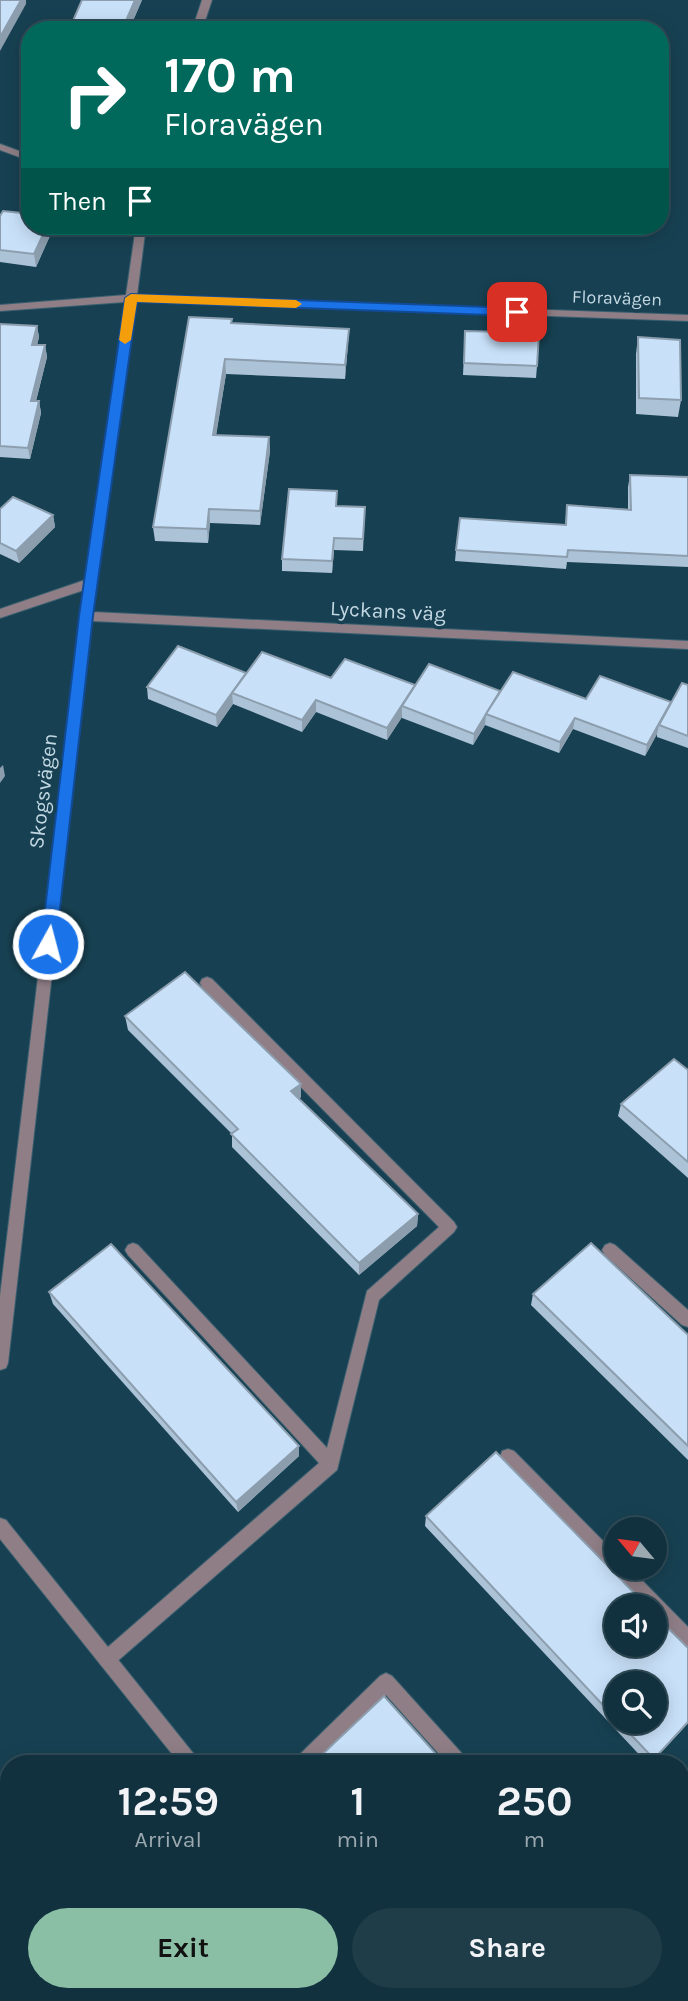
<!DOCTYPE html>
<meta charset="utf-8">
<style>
body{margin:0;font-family:Karla,sans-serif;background:#1e3d49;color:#f1f3f6;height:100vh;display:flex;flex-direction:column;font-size:26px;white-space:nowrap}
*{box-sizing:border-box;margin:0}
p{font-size:23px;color:#9ca9b0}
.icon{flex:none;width:38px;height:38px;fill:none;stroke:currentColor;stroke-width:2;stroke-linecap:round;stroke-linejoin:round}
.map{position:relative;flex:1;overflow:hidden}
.panel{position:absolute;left:0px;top:1755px;width:690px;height:247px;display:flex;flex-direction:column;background:#11313e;border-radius:28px 28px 0 0;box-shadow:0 4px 18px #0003,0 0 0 2px #304c58}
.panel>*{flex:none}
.top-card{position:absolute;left:21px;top:21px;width:648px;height:214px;border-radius:28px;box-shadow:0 4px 18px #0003,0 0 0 2px #304c58;background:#00695c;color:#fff;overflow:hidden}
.needle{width:46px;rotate:299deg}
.fabs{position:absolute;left:604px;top:1517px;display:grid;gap:14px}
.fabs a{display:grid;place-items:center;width:63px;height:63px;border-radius:50%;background:#11313e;box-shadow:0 4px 18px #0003,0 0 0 2px #304c58;font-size:35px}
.pin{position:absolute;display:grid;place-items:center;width:60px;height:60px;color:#fff;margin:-30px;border-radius:14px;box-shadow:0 4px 10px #0006}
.me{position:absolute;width:77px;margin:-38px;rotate:7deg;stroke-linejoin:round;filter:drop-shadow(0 0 5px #0008)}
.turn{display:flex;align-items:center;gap:24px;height:147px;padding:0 28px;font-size:32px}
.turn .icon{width:91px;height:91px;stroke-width:2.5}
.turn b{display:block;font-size:49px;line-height:60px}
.then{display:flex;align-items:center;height:66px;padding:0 28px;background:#0003;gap:14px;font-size:26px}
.eta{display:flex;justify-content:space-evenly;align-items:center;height:119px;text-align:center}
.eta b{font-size:42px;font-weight:700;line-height:49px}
.button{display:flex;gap:14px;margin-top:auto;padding:14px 28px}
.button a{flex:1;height:80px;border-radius:42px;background:#8abfa5;color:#111;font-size:28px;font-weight:700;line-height:80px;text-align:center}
.button a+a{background:#1e3d49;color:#f1f3f6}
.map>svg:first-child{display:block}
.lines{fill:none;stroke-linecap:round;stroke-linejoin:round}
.lane-casing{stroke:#395f6f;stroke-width:2}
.street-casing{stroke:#395f6f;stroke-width:2}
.lane{fill:#8f7e86;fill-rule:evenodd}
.street{fill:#8f7e86;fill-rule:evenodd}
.wall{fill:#acc2d6;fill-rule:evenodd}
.shaded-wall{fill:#8c9eae}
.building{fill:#c8e1f9;stroke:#8c9eae;stroke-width:2}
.route{fill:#1a73e8;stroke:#114b97;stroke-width:2}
.slow{fill:#f59e0b}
.labels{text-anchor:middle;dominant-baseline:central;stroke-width:7;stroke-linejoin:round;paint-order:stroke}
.far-street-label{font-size:18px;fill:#c2d7e2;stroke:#174152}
.street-label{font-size:21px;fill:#c2d7e2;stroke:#174152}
</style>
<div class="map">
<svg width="688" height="2001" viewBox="0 0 688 2001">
<rect width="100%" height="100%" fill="#174152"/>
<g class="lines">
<defs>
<g id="lane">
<path d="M0 1518 6 1520 197 1758 200 1764H180L0 1539Z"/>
<path d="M154 1993H177L173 2001H151Z"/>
</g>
<g id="street">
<path d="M202 0H212L202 30H192Z"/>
<path d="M0 144 30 155V161L0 150Z"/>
<path d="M136 226H146L137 295 688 315V321L136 301 93 612 688 641V649L92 621 8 1363 6 1368 0 1370V1296L84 590 0 618V609L85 580 125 302 0 311V305L126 295Z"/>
<path d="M207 977 212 979 454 1222 457 1227 454 1232 379 1300 337 1470 113 1665 107 1668 101 1665 98 1659 101 1653 319 1463 128 1255 125 1250 128 1245 133 1243 138 1245 327 1448 367 1291 439 1227 202 987 200 983 202 979Z"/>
<path d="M610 1243 615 1245 688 1310V1327L682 1325 605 1255 602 1250 605 1245Z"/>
<path d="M508 1449 514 1451 616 1554V1568H630L688 1627V1648L682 1645 654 1617V1606H644L502 1463 500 1457 502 1451Z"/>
<path d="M386 1673 392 1676 466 1758 469 1764H448L386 1695 315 1764H293L296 1758 380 1676Z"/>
<path d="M0 1897 7 1899 9 1905V1950L2 1948 0 1942Z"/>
<path d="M21 1993H42L45 2001H24Z"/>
</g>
</defs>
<use href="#lane" class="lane-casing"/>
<use href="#street" class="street-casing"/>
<use href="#lane" class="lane"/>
<use href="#street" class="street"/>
</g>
<g class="wall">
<path d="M142 0 129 30H69Z"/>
<path d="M0 216 53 229 36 267 0 262Z"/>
<path d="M0 324 37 326 39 337 37 345H45L47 357 36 401H39L41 413 30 459 0 457Z"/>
<path d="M232 324 349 329 348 343 345 379 226 374 216 435 269 437 270 451 260 525 210 523 208 543 155 541 153 527Z"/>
<path d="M465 331 537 366 536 378 463 375Z"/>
<path d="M638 337 681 400 678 417 636 414V354Z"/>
<path d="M630 475 688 477V567L567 562 566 569 455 561 456 550 565 525 567 505 628 509V487Z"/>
<path d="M337 506 365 507 363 551 334 550 332 573 282 571V559Z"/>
<path d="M0 509 53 515 55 527 19 563 0 554Z"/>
<path d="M246 673 500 691 586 699 671 702 688 685V748L657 737V734L645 756 573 729 559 753 485 725 473 745 402 718V717L387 740 316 712 302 732 233 704 217 727 148 699 147 687Z"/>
<path d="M125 1016 301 1084V1097L299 1099 418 1214 417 1226 359 1275 232 1147V1134L128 1030Z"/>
<path d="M688 1070V1178L618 1116 621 1104Z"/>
<path d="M49 1292 299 1446V1456L238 1512 53 1304Z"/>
<path d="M533 1294 688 1335V1460L531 1305Z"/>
<path d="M426 1516 688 1648V1723L650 1764H648L425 1526ZM616 1684 654 1722H616Z"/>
<path d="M490 1993H597L590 2001H496Z"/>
</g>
<g class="shaded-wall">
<path d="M21 0H26V4L0 51V37Z"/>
<path d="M135 0H142L129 30H126L125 23Z"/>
<path d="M47 226H53V229L36 267 34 254Z"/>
<path d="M37 326 39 337 34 357 32 345Z"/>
<path d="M349 329 348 343 345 379V365Z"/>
<path d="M45 345 47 357 33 413 31 401Z"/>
<path d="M225 359 226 374 214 449 213 435Z"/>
<path d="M39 401 41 413 30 459 28 448Z"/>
<path d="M269 437 270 451 260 525V511Z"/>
<path d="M209 509 210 523 208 543 207 529Z"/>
<path d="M53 515 55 527 19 563 16 551Z"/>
<path d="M334 538V550L332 573V561Z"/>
<path d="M246 673 232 693 233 704 217 727 216 715Z"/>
<path d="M415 685 402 706V717L387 740V728Z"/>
<path d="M316 700V712L302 732V720Z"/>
<path d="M671 702 659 725 657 734 645 756 647 745Z"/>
<path d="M486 714 485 725 473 745 474 734Z"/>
<path d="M575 718 573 729 559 753 560 742Z"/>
<path d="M3 765 5 776 0 783V768Z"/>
<path d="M301 1084V1097L292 1104 291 1091Z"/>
<path d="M418 1214 417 1226 359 1275V1263Z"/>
<path d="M299 1446V1456L238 1512 236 1502Z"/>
<path d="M688 1722V1723L650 1764 654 1759Z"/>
</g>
<g class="building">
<path d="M0 0H21L0 37Z"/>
<path d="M82 0H135L125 23 114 22 111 30H69Z"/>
<path d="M3 211 30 214V226H47L34 254 0 250V216Z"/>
<path d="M189 317 232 319 231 323 349 329 345 365 225 359 213 435 269 437 260 511 209 509 207 529 153 527Z"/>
<path d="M0 324 37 326 32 345H45L31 401H39L28 448 0 446Z"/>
<path d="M465 331 539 333 537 366 464 363Z"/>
<path d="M638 337 680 340 681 400 639 398Z"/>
<path d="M630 475 688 477V556L568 550 567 557 456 550 460 518 566 525 567 505 631 510Z"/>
<path d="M289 489 337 491 336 506 365 507 363 539 334 538 332 561 282 559Z"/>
<path d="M13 497 53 515 16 551 0 543V509Z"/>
<path d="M178 646 246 673 216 715 147 687Z"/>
<path d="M262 652 331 678 345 659 415 685 387 728 316 700 302 720 232 693Z"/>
<path d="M429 664 500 691 474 734 402 706Z"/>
<path d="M513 672 586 699 600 676 671 702 647 745 575 718 560 742 486 714Z"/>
<path d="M682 683 688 685V736L659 725Z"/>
<path d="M185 972 301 1084 291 1091 418 1214 359 1263 231 1134 238 1129 125 1016Z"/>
<path d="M674 1059 688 1070V1162L621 1104Z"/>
<path d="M591 1243 688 1335V1446L533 1294Z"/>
<path d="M111 1244 299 1446 236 1502 49 1292Z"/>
<path d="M496 1452 647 1606H616V1645H654V1614L688 1648V1722L654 1759 619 1722H654V1684H616V1719L426 1516Z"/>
<path d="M384 1696 445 1764H312Z"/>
<path d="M242 1993H271L277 2001H235Z"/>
<path d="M495 1993H597L590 2001H501Z"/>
</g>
<path class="route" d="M131 294 517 308 523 312 517 316 137 302 93 616 56 944 48 950 41 944 79 616 125 298Z"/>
<path class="slow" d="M131 294 296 300 302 304 296 308 137 302 131 340 125 344 119 340 125 298Z"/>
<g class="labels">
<g class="far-street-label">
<text transform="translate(617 298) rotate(2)">Floravägen</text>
</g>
<g class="street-label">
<text transform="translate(388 611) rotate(3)">Lyckans väg</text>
<text transform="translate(43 791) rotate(-83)">Skogsvägen</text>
</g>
</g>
</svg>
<div class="fabs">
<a><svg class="needle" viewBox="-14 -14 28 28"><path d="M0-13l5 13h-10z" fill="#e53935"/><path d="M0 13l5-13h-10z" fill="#9ca9b0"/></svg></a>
<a><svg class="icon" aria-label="sound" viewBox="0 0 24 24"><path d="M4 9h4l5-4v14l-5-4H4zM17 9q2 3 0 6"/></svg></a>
<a><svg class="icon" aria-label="search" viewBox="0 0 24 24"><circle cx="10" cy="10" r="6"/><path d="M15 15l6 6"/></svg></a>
</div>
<div class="pin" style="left:517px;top:312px;background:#d93025"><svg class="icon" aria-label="arrive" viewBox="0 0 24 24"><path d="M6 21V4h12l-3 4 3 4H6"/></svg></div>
<svg class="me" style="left:48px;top:944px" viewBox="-20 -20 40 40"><circle r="17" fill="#1a73e8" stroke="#fff" stroke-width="3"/><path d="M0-11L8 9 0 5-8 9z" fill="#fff"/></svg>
<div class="top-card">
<div class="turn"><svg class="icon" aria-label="right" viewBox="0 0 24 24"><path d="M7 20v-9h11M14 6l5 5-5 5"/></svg><div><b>170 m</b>Floravägen</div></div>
<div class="then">Then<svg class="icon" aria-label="arrive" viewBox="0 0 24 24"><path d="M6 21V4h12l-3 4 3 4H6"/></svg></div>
</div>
<section class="panel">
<div class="eta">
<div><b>12:59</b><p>Arrival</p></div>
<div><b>1</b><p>min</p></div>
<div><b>250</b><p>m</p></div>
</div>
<div class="button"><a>Exit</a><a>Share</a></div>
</section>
</div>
